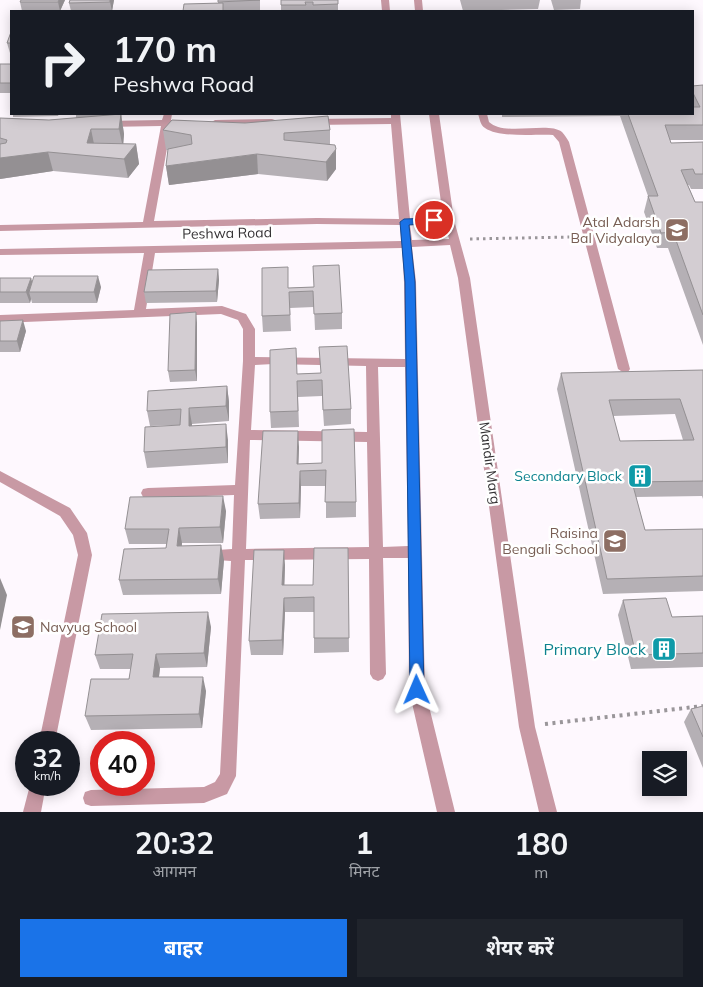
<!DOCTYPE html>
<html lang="hi">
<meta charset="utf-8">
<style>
body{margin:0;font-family:Mulish,"Noto Sans Devanagari",sans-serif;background:#20242c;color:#f1f3f6;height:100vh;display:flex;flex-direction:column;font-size:19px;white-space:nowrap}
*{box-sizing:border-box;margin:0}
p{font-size:16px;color:#9ea1a6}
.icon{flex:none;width:28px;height:28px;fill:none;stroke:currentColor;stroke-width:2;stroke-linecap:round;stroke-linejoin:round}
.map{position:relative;height:812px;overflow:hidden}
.sheet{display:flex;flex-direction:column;background:#171b24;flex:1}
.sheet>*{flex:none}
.banner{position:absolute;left:10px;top:10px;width:684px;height:105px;border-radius:0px;box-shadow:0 2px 12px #0003;background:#171b24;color:#f1f3f6;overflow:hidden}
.controls{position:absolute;left:642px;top:751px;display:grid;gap:10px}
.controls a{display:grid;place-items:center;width:45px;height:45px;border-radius:0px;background:#171b24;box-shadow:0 2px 12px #0003;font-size:25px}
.speed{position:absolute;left:15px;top:731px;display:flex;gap:10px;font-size:25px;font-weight:700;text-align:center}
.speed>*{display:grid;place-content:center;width:65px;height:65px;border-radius:50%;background:#171b24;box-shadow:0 2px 12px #0003;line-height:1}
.speed small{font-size:12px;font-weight:400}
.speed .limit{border:8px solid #d22;background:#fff;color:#111}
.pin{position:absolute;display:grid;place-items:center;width:42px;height:42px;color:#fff;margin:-21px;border:2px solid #fff;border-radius:50%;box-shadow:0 1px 5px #0007}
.me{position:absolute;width:55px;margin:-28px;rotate:359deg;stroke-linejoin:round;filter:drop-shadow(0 0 4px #0008)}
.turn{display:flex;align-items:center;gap:18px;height:105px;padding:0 20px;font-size:22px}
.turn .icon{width:65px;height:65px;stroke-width:2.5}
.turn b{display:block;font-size:35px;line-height:42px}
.eta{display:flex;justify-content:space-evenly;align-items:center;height:85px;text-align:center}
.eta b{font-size:30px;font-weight:700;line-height:35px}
.cta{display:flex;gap:10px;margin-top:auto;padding:10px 20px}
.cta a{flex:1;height:58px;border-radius:0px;background:#1a73e8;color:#fff;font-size:20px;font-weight:700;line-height:58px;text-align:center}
.cta a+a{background:#20242c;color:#f1f3f6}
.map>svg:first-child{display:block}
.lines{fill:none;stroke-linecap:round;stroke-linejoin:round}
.path-far1{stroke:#9a969a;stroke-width:3;stroke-dasharray:2.5 4;stroke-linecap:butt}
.path{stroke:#9a969a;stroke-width:4;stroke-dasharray:3 4.5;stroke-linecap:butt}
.minor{fill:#c899a4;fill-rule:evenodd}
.wall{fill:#b5b0b5;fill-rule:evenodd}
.shaded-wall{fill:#949093}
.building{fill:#d3cdd2;stroke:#949093;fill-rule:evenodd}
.route{fill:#1a73e8;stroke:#114b97}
.labels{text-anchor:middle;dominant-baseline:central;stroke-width:5;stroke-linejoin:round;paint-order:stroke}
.education-label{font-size:14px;fill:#785e54;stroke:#fff;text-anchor:end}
.street-label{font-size:14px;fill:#343234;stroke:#fff}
.culture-label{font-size:14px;fill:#0d838f;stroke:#fff;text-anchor:end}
.near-culture-label{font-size:16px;fill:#0d838f;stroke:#fff;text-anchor:end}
</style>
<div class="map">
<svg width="703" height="812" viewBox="0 0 703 812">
<rect width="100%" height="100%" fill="#fef8fe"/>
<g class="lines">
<path class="path-far1" d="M470 239 571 237"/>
<path class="path" d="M545 724 703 706"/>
<g class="minor">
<path d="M381 0H389L390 11H382Z"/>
<path d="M414 0H422L423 11H415Z"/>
<path d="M164 114H172L171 120H185L190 123 185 126H171L154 221 317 218 399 219 391 124 312 125 307 122 312 119 391 118V114H400L410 219 443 217 429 114H439L454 220 470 278 535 727 557 812H539L519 727 458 278 450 245 412 247 416 282 425 690 455 812H437L409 690 408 558H383L386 674 383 679 378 681 373 679 370 674 369 559 245 560 236 776 227 794 204 803 91 806 85 804 83 798 85 792 91 790 204 787 215 782 220 774 231 561 202 559 200 555 202 551 232 549 234 495 148 498 143 497 141 493 143 489 148 488 235 485 243 361V329L238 320 221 314 0 323V315L134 310 144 253 0 255V249L401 241 400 225 317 224 0 231V225L143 222 161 126 105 127 100 124 105 121 162 120ZM445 223 449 239 412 240 410 225ZM402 248 404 282 405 359 255 357V329L246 314 222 306 146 309 155 253ZM273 364 366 366 367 432 251 430 255 365ZM378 367H405L408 546 383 547ZM250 440 367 442 369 547 246 549Z"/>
<path d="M478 114H487L489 122C505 137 548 121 562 132 565 135 567 139 569 142L630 369 628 372 624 373 618 369 559 142 553 135C535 134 499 138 485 128 480 125 480 119 478 114Z"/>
<path d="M272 119 275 120V124L215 126 210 123 215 120Z"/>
<path d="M0 471 70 508 87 533 92 555 55 742H39L78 555 73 535 60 516 0 482Z"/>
<path d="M30 785H46L41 812H23Z"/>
</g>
</g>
<g class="wall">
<path d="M65 0 60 11H22L20 2Z"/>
<path d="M114 0 112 11H71L69 3Z"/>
<path d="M218 0H260V10L183 11 218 3Z"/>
<rect x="281" y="0" width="57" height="11"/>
<path d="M460 0H540L538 9 466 11H463Z"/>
<path d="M551 0H581L580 9 554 10Z"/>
<path d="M11 32V53H10L7 43Z"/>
<rect x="0" y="64" width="11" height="29"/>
<path d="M703 85V140H670L671 143 703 142V189H691L689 185H688L695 202H703V345L668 248H657L644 212 648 196 620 116 502 117V114H692V91Z"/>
<path d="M13 114H59L58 116 13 117Z"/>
<path d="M76 114H121L124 134 123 144H136L139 164 128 178 53 171 0 179V118L49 120 76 118Z"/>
<path d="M163 130H330V144L336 169 327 181 258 174 169 185 166 166 168 150H166Z"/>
<path d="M218 269 219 280 217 302 146 303 144 292Z"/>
<path d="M0 278H31L32 282 101 287 97 303H32L31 299 30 303H0Z"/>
<path d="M314 287 342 313V329L315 330 314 307 290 308 291 331 263 332 262 316 289 288Z"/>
<path d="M0 321 26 331 20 352H0Z"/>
<path d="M197 323V381L170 382 168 371Z"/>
<path d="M703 370V499L702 496 636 497 645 530 703 529V591L603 594 557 389 561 373ZM675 414 683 440 620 441 613 416Z"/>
<path d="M320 373 351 409V424L324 426 322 396 298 397 299 427 271 428 270 412 298 374Z"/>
<path d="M227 386 229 402V421L192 424V426L228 440V463L147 468 144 452 180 425 150 426 147 411Z"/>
<path d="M299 447 298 464 322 463 356 502V517L326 518V486H301L300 518 260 519 258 504Z"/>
<path d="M226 511 223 543H182V546L224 560 221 594 123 595 119 580 166 548 167 544H129L125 529Z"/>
<path d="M348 548 349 652 314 653V612H285L283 655H251L249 641 285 565 284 585H313Z"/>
<path d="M623 600 672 617 703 616V667L631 669 618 615Z"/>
<path d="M211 627 207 667 160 668 159 677 206 691 202 728 91 730 85 716 129 679 131 669H100L95 655Z"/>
<path d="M703 706V768L684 722 691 709Z"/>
</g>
<g class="shaded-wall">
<path d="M59 0H65L60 11 58 2Z"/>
<path d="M110 0H114L112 11 110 2Z"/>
<path d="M120 114H121L124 134 123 148 119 129Z"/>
<path d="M91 129 95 149 87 143Z"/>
<path d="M136 144 139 164 128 178 124 159Z"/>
<path d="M336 149V169L327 181 326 162Z"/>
<path d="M48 152 53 171 0 179V158Z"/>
<path d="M257 154 258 174 169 185 166 166Z"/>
<path d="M218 269 219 280 217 302 216 291Z"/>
<path d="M98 276 101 287 97 303 94 292Z"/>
<path d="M31 278 34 289 29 292 31 299 30 303 26 292Z"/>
<path d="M196 312 197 323V381L195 370Z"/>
<path d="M23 320 26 331 20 352 17 341Z"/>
<path d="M227 386 229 402V421L226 406Z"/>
<path d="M189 408 192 424 191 442 189 426Z"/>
<path d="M226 424 228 440V463L226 447Z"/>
<path d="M298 431 299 447 298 479 297 464Z"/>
<path d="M300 471 301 486 300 518 299 503Z"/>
<path d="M223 496 226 511 223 543 220 527Z"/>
<path d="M179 528 182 543 180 561 177 546Z"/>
<path d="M221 545 224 560 221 594 218 579Z"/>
<path d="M284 550 285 565 284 599 285 612 283 655 282 640V585Z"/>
<path d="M0 578 7 595 0 630Z"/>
<path d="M208 612 211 627 207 667 204 653Z"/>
<path d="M156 654 160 668 157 692 153 677Z"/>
<path d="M203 677 206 691 202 728 199 714Z"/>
</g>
<g class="building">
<path d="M21 0H59L58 2H20Z"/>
<path d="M70 0H110V2L69 3Z"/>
<path d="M218 0H260L218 2Z"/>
<path d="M281 0H338V4L313 5V2H305L306 5H281Z"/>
<path d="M223 3V11H183L184 4Z"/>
<path d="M11 32V43H7Z"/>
<rect x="0" y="64" width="11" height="19"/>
<path d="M703 85V125H665L671 143 703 142V174H695L693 169 681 170 695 202H703V315L673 232 661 233 648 196H658L628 114H692V107H700L692 91V86Z"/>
<path d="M121 114 119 129H91L87 143 136 144 124 159 48 152 0 158V144L6 143 7 140 0 138V118L49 120Z"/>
<path d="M328 116 330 130 284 133V140L335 145 336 149 326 162 257 154 166 166 168 149 192 144 191 135 163 130 172 120 245 123Z"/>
<path d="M339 265 342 313 314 314 313 291 289 292 290 315 262 316V268L288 267V288L314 287 313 266Z"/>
<path d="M218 269 216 291 144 292 148 270Z"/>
<path d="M34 276H98L94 292H29Z"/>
<path d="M0 278H31L26 292H0Z"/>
<path d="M196 312 195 370 168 371 170 314Z"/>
<path d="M23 320 17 341H0V321Z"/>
<path d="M347 346 351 409 323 410 322 380 297 381 298 411 270 412V350L296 348 297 374 321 373 319 347Z"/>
<path d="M703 370V481L632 482 645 530 703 529V576L607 579 561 373ZM680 399 694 440 620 441 609 400Z"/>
<path d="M227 386 226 406 189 408V426L226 424V447L144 452 145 427 180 425 181 409 147 411 148 391Z"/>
<path d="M354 429 356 502H325L326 470 300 471 299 503 258 504 263 431H298L297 464 322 463V430Z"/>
<path d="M223 496 220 527 179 528 177 546 221 545 218 579 119 580 124 549 166 548 169 529H125L130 497Z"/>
<path d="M314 548H348L349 638H314V597L284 598 282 640 249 641 254 550H284L282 585H313Z"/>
<path d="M666 598 672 617 703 616V653L636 655 623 600Z"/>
<path d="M208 612 204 653 156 654 153 677H203L199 714 85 716 91 679H129L133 654 95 655 102 614Z"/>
<path d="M703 706V737L691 709Z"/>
</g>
<path class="route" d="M434 218 439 220 437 223 409 225 415 282 424 690 422 694 417 696 412 694 410 690 405 282 400 222 404 219Z"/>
<defs>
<symbol id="school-square" viewBox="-11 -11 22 22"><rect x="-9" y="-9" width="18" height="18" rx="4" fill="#8d6e63" stroke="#fff"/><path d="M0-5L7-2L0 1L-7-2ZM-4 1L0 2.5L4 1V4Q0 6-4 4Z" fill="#fff"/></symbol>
<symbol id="building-square" viewBox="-11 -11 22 22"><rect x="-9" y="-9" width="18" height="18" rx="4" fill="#0f9aa8" stroke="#fff"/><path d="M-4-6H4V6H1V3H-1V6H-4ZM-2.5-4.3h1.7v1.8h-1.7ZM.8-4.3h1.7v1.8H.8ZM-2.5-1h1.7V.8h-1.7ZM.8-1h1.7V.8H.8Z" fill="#fff"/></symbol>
</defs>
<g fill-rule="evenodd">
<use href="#school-square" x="663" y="216" width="28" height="28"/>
<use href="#building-square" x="626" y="462" width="28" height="28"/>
<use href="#school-square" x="601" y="527" width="28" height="28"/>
<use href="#school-square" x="9" y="613" width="28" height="28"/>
<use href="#building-square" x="650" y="635" width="28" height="28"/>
</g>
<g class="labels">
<g class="education-label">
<text x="660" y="222">Atal Adarsh<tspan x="660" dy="16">Bal Vidyalaya</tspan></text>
<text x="598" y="533">Raisina<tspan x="598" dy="16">Bengali School</tspan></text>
<text x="40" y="627" text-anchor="start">Navyug School</text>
</g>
<g class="street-label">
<text transform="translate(227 233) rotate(-1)">Peshwa Road</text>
<text transform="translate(490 463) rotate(82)">Mandir Marg</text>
</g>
<g class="culture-label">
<text x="622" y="476">Secondary Block</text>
</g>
<g class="near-culture-label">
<text x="646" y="649">Primary Block</text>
</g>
</g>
</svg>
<div class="controls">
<a><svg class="icon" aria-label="layers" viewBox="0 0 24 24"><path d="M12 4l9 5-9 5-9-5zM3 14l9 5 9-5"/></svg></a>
</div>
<div class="speed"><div>32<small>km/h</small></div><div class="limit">40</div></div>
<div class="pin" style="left:434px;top:220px;background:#d93025"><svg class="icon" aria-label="arrive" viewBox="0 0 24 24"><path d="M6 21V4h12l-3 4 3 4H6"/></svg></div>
<svg class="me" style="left:417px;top:690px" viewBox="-20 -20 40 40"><path d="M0-17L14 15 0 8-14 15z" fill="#1a73e8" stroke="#fff" stroke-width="4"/></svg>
<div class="banner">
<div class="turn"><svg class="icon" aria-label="right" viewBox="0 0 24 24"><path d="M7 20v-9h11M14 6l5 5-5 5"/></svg><div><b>170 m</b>Peshwa Road</div></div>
</div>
</div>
<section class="sheet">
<div class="eta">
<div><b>20:32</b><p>आगमन</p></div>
<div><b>1</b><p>मिनट</p></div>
<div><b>180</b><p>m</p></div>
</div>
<div class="cta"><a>बाहर</a><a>शेयर करें</a></div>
</section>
